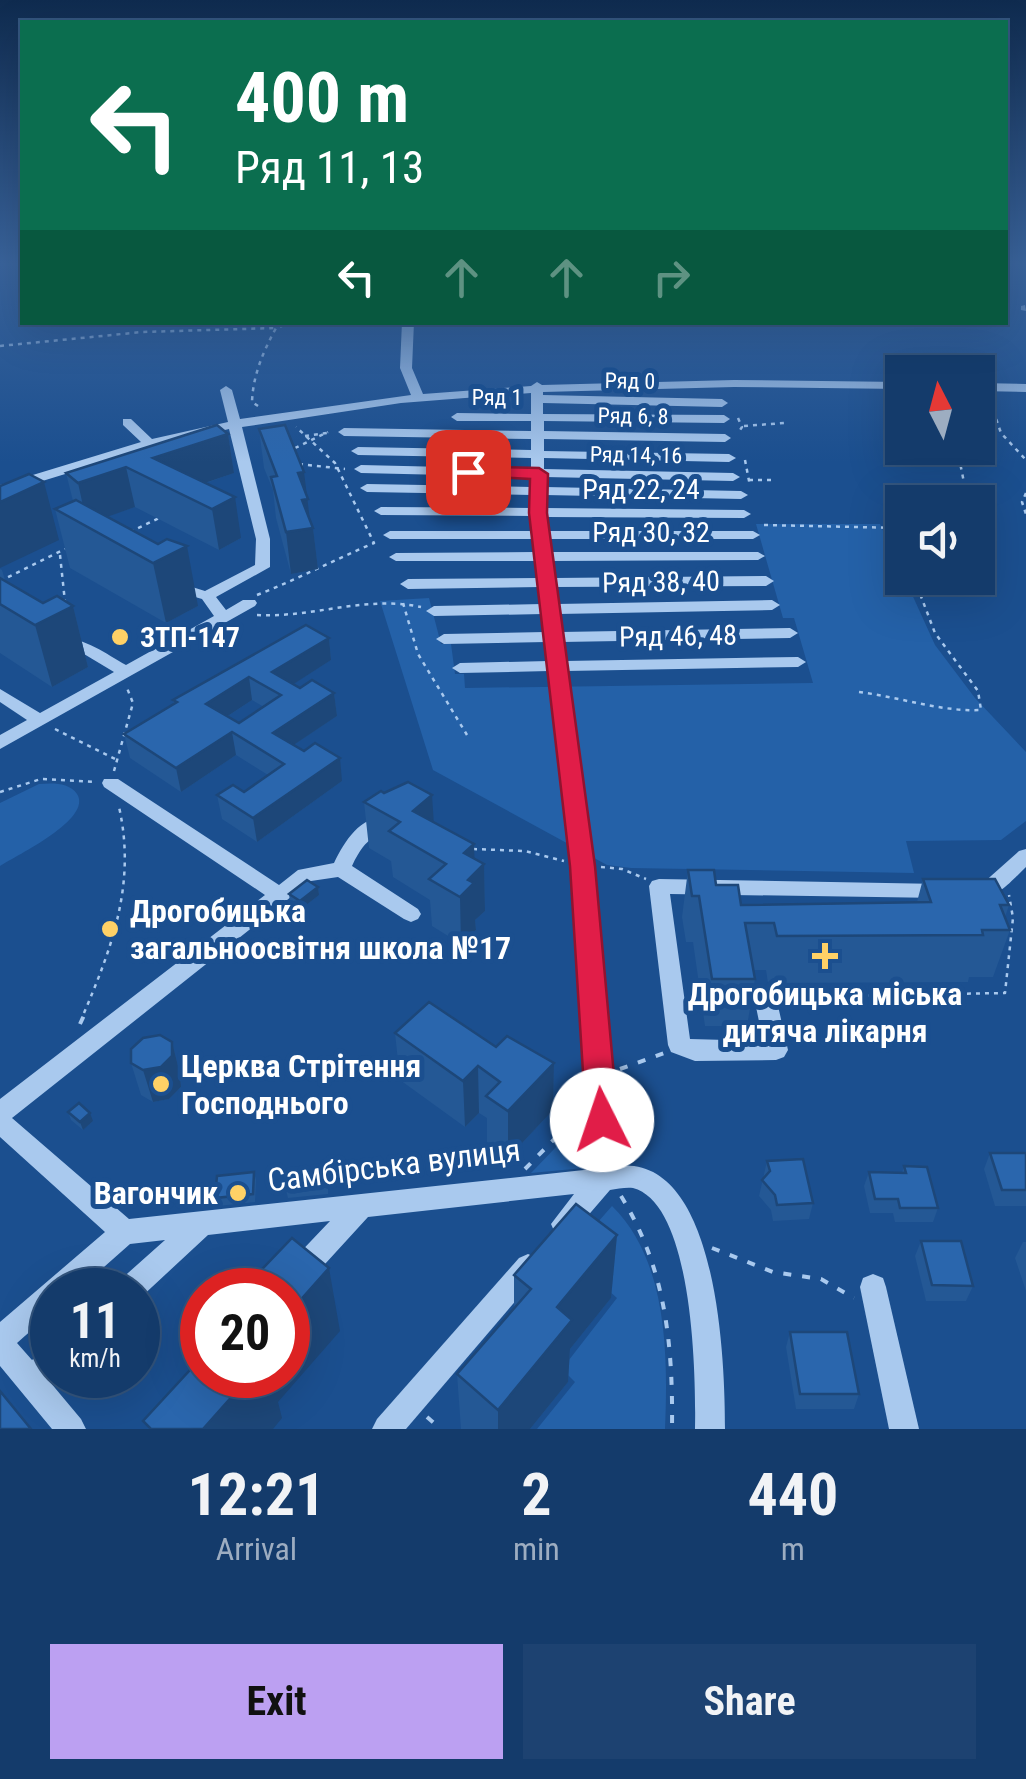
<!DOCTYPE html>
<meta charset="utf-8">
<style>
body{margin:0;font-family:"Roboto Condensed",sans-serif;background:#1d4271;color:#f1f3f6;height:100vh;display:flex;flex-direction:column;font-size:38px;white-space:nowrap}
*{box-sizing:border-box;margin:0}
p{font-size:32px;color:#9dadc1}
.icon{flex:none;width:55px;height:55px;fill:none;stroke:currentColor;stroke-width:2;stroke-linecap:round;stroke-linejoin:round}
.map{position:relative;height:1429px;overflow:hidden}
.details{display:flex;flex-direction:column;background:#143b6b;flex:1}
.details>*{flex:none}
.top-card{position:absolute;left:20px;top:20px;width:988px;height:305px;border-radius:0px;box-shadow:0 10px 40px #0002,0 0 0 2px #33557e;background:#0b6e4f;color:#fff;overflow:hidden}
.needle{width:65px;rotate:354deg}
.controls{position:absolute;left:885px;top:355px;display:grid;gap:20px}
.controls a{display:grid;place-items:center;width:110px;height:110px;border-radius:0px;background:#143b6b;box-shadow:0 10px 40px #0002,0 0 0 2px #33557e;font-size:50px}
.speed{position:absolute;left:30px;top:1268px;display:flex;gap:20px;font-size:50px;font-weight:700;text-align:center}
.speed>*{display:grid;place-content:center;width:130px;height:130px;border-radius:50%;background:#143b6b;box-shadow:0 10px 40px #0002,0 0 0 2px #33557e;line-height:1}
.speed small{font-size:25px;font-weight:400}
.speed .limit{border:15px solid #d22;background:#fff;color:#111}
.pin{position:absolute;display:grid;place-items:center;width:85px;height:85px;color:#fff;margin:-42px;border-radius:20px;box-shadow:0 5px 15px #0006}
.me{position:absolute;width:110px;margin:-55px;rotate:356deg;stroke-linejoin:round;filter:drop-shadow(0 0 8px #0008)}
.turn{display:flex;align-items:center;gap:35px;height:210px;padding:0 50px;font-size:45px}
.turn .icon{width:130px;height:130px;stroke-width:2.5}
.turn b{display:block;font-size:70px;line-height:85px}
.lanes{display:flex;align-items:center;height:95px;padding:0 50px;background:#0003;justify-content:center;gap:50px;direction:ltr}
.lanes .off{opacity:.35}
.eta{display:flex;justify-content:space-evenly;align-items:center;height:170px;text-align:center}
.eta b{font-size:60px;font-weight:700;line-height:70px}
.primary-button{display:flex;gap:20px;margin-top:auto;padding:20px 50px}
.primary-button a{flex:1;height:115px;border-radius:0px;background:#bca0f2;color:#111;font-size:40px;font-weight:700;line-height:115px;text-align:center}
.primary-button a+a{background:#1d4271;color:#f1f3f6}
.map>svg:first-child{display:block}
.green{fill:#2461a8}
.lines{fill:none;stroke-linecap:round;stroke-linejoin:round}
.path-far1{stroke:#a9c9ee;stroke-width:2.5;stroke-dasharray:4 5;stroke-linecap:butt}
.path{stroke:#a9c9ee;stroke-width:4;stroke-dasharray:8 11;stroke-linecap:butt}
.minor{fill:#a9c9ee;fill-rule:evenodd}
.wall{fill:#245895;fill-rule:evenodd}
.shaded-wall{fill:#1d4779}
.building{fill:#2a66ad;stroke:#1d4779;stroke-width:2.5;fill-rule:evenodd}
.route{fill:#e11d48;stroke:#92132f;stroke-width:2.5}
.poi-dot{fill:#ffd166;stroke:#1b4f8f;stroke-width:4}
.labels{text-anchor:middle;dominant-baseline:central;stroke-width:10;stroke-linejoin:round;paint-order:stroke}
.far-street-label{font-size:22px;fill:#fff;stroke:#1b4f8f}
.street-label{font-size:28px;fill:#fff;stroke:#1b4f8f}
.poi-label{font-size:28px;font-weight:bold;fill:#fff;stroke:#1b4f8f;text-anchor:start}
.near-poi-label{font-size:32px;font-weight:bold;fill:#fff;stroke:#1b4f8f;text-anchor:start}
.near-street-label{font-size:32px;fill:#fff;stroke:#1b4f8f}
</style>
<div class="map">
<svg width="1026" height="1429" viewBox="0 0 1026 1429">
<rect width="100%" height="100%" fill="#1b4f8f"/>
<g class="green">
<path d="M756 524H880L935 645 975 698 1026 752V821L1001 840 906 841 914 873 631 868 607 865 433 770 380 601 429 598 441 644H451L455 674H464L465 688 813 683 794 618H783Z"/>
<path d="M39 784C52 783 69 782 77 794 93 819 17 855 0 866V803Z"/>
<path d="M587 1115 591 1158 584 1168 531 1173Z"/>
<path d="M612 1206C668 1261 668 1356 665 1429H537L575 1382 562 1369 617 1298 569 1255Z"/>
</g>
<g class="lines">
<g class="path-far1">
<path d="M0 346 142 332 276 328"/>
<path d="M979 400 993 410 1001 433 1026 460"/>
<path d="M258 406 252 402C253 375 263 352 276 328L293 322"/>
<path d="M738 418 742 427 738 433"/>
<path d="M744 426 784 423"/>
<path d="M305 436 327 433"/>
<path d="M295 448 328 432"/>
<path d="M957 448 968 502"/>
<path d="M745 460 750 486"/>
<path d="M299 464 345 469"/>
<path d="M749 480H771"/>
<path d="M1026 493 1022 502 1026 514"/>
<path d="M764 525 902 528"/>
<path d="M130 532 159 518"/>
<path d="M902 541V555"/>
<path d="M60 555 65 602"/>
<path d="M0 581 65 549"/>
<path d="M257 595C298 579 334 560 374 543L335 463 296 427"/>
<path d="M403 603 418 654 467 735"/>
<path d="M257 615C313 618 365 595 421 607"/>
<path d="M859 692C900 697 940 712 981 710L978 691 935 633 914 578"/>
<path d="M55 729 115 759"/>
<path d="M114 771 133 703 127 688"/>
<path d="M0 792 41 779 96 782"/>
<path d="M473 849 525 851 564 861"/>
<path d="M601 867 622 869 646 879"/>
<path d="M787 997 1005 993 1013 918 1009 895"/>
<path d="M84 1013C113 945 136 882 119 807"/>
</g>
<g class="path">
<path d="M80 1024 86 1011"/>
<path d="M620 1069 664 1053"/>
<path d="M525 1169 579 1114"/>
<path d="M621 1196C666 1269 673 1345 672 1429"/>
<path d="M712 1248 773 1272 821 1279 854 1298"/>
<path d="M427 1417 441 1429"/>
</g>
<g class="minor">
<path d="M1025 305 1026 311 1021 310V306Z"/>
<path d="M402 322H414L412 368 423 394 531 386 537 382 542 385 734 380 902 382V389L734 387 543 392V395L722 399 728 403 722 407 543 403V414L724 415 730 419 724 423 544 421V431L725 434 731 438 725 442 544 439V451L729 454 736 458 729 462 544 458V469L733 473 740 477 733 481 545 477V487L741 491 748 495 741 499 545 495V508L744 510 751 514 744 518 546 517 547 531H753L760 535 753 539H549L550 552H758L765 556 758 560 551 561 554 578 766 576 774 581 766 586 555 587 557 604 772 600 780 605 772 610 558 614 561 632 790 628 798 633 790 638 562 642 565 661 798 657 806 662 798 667 566 671 592 865 618 1166C719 1155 725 1363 725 1429H695C696 1379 694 1204 633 1188 626 1187 617 1189 610 1190L573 1233 564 1236 555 1233 551 1224 574 1194 368 1217 293 1299 288 1301V1290H270L273 1281 330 1221 208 1235 138 1300V1290H116L119 1281 165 1240 130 1244 78 1290H52V1312L17 1343 32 1360 42 1351 52 1347V1375H58L50 1382 81 1419 86 1429H52L0 1366V1322L105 1232 0 1137V1099L265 895 104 787 102 783 104 779H118L279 885 298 870 334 863C346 838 363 812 394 817L397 822C375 841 368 832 352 866L418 909 421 914 418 919 411 922 404 919 338 877 311 881 12 1118 129 1219 593 1169 572 865 549 671 460 673 452 668 460 663 548 661 546 642 444 644 436 639 444 634 545 632 543 614 434 616 426 611 434 606 542 604 540 587 408 589 400 584 408 579 539 578 537 561H396L389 557 396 553 535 552 534 539H390L383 535 390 531H533L531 516 381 515 374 511 381 507 531 508V495L367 492 360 488 367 484 531 487V477L361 473 354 469 361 465 531 469V458L358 455 351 451 358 447 531 450V439L344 436 338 432 344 428 531 431V421H457L451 417 457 413 531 414V393L401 403 242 427 270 539V567L216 597 226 610 243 600H255L257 603 255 606 0 749V735L27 720 0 702V689L40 713 114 672 79 651 55 644 53 641 55 638C81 635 105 653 126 665L214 616 202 599 171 590 168 587 171 584 176 582 205 591 255 565 256 539 229 429 150 448 0 494V485L141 442 123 425V419H131L152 439 228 422 220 390 226 386 232 390 240 419 411 395 400 368Z"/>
<path d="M978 383 1026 384V392L978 391Z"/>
<path d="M1026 849V867C1009 883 995 903 970 896L967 891 970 886 982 884 1019 851Z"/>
<path d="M659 879 941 884 948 886 951 891 948 896 941 898 670 894 690 1039 763 1041 754 997 757 991 765 988 773 991 776 997 788 1050 784 1057 776 1060 695 1061 671 1052 668 1045 649 886 652 881Z"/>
<path d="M528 1254 537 1258 541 1267 537 1276 406 1429H372L377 1419 519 1258Z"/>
<path d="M873 1274 883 1278 886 1287 919 1429H889L860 1287 863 1278Z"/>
</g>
</g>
<g class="wall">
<path d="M259 429 306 495 310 520 313 528 318 569 291 574 276 518 273 490 264 468Z"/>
<path d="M228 434 234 473 206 483 241 538 219 550 135 507 108 516 198 606 166 623 70 568 55 509 73 501 66 473Z"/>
<path d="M0 569 2 570 5 580 43 603 73 606 88 667 52 687 0 653Z"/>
<path d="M329 638 331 660 293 684 300 688 334 693 337 716 293 745 342 781 257 842 222 819 217 795 244 792 268 775 236 755 181 792 130 758 124 734 174 704 173 700ZM252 700 264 707 239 723 228 716Z"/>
<path d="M364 802 434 822 475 859 484 864 485 911 475 920 476 930 461 944 432 926 430 900 393 877 391 861 369 848Z"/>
<path d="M688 870 716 885 741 905 917 902 923 879 1009 905 1005 917 1010 930 993 977H969L968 982 768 983 766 970H754L755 979 747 1026H705L693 942H686L682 917Z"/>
<path d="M318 887 319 895 301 909 290 902 289 894Z"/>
<path d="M395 1033 496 1047 554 1063 553 1110 508 1158 487 1142V1118L479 1113 465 1127 400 1080Z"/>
<path d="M172 1042 180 1074 181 1087 169 1099 153 1102 141 1095 131 1063Z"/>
<path d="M68 1112 93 1121 83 1130 71 1120Z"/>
<path d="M990 1153H1026V1206H995L984 1169Z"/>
<path d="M767 1161 813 1203 809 1219 773 1221 771 1210 759 1196Z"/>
<path d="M904 1166 938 1208 933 1222H895L893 1213H870L864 1186 869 1172 902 1173Z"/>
<path d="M254 1172 256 1180 255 1202 218 1206 215 1198Z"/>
<path d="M328 1179V1194L288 1198 286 1190Z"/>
<path d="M617 1235 611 1298 570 1349 568 1382 530 1429H461L457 1374 514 1308V1275Z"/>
<path d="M921 1241 973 1286 966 1301H926L915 1256Z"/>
<path d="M1023 1242H1026V1291L1015 1258Z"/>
<path d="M790 1332 859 1394 854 1409H796L786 1347Z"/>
</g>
<g class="shaded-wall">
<path d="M228 434 234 473 178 492 153 458Z"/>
<path d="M126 467 135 507 87 524 78 483Z"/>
<path d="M304 472 311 528H313L318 569 291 574 286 532 298 473Z"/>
<path d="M44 482 59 540 0 568V502Z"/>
<path d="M235 497 241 538 219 550 212 509Z"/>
<path d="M187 546 198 606 166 623 153 563Z"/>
<path d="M73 606 88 667 52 687 35 625Z"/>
<path d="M329 638 331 660 278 694 272 672Z"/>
<path d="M249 677 252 700 211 727 206 704Z"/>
<path d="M334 693 337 716 277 756 273 733Z"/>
<path d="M232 732 236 755 181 792 176 768Z"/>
<path d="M340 758 342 781 257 842 253 818Z"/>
<path d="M432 795 435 841 413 811Z"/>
<path d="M474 844 475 873 484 864 485 911 475 920 476 930 461 944 460 897 464 853Z"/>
<path d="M318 887 319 895 301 909 300 901Z"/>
<path d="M172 1042 180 1074 181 1087 169 1099 153 1102 143 1070Z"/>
<path d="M554 1063 553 1110 508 1158V1111Z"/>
<path d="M478 1066 479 1113 465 1127 463 1081Z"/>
<path d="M90 1113 93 1121 83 1130 80 1122Z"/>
<path d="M617 1235 611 1298 570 1349 568 1382 530 1429H498V1410L557 1307Z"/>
<path d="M329 1268 340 1331 278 1402 282 1418 273 1429H203L251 1375H288V1314Z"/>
</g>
<g class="building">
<path d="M217 425 228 434 153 458 235 497 212 509 126 467 78 483 66 473Z"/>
<path d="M285 425 304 472 298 473 308 499 302 500 313 528 286 532 271 477 277 476 259 429Z"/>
<path d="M29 474 44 482 0 502V486Z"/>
<path d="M76 500 158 544 167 539 187 546 153 563 55 509Z"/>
<path d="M0 578 43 603 57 596 73 606 35 625 0 604Z"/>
<path d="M306 625 329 638 272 672 300 688 312 680 334 693 273 733 304 751 315 743 340 758 253 818 217 795 233 785 244 792 284 764 232 732 176 768 124 734 177 702 173 700ZM249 677 281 695 239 723 206 704Z"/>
<path d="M408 782 432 795 413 811 474 844 464 853 484 864 468 880 474 883 460 897 429 879 446 864 389 831 400 822 364 802 381 791 384 793Z"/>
<path d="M688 870H714L716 885H738L741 905 931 902 923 879H995L1009 905H1000L1010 930H982L983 935 777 936 774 923H745L755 979H712L699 896H692Z"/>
<path d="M307 880 318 887 300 901 289 894Z"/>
<path d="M429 1002 496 1047 507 1036 554 1063 508 1111 486 1096 500 1082 478 1066 463 1081 395 1033Z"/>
<path d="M160 1035 172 1042V1056L161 1067 143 1070 131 1063V1049L143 1038Z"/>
<path d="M79 1103 90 1113 80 1122 68 1112Z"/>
<path d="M990 1153H1026V1190H1002Z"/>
<path d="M803 1159 813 1203 777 1205 775 1195 762 1180 770 1171 767 1161Z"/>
<path d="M904 1166 927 1167 938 1208H900L898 1199H875L869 1172 906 1173Z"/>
<path d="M327 1171V1186L286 1190V1176Z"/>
<path d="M254 1172 253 1194 215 1198 217 1176Z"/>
<path d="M576 1204 617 1235 557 1307 572 1320 498 1410 457 1374 531 1289 514 1275Z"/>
<path d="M292 1238 329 1268 288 1314V1290H242Z"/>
<path d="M921 1241H961L973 1286 932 1285Z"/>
<path d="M790 1332H847L859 1394H800Z"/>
<path d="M202 1357V1375H251L203 1429H151L143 1421Z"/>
<path d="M0 1391 31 1429H0Z"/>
</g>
<linearGradient id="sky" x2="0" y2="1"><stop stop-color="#0f2b4f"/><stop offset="0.57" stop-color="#39639b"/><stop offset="1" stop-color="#39639b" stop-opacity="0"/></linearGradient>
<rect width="1026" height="462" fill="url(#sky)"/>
<path class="route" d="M468 466 539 468 548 474 547 513 595 866 618 1120 613 1130 602 1134 591 1130 586 1120 570 866 529 513 530 479 462 475 459 472Z"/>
<g class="poi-dot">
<circle cx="120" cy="637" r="10"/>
<circle cx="110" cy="929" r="10"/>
<path d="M820 941h10v10h10v10h-10v10h-10v-10h-10v-10h10z"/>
<circle cx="161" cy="1084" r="10"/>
<circle cx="238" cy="1193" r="10"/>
</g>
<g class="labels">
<g class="far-street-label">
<text transform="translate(630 381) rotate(1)">Ряд 0</text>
<text x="497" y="397">Ряд 1</text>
<text transform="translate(633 416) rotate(1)">Ряд 6, 8</text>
<text transform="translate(636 455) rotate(1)">Ряд 14, 16</text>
</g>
<g class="street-label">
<text x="641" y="489">Ряд 22, 24</text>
<text x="651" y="532">Ряд 30, 32</text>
<text transform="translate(661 582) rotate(-1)">Ряд 38, 40</text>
<text transform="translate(678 636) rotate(-1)">Ряд 46, 48</text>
</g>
<g class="poi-label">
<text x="140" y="637">ЗТП-147</text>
</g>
<g class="near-poi-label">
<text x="130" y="911">Дрогобицька<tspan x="130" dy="37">загальноосвітня школа №17</tspan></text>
<text x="825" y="994" text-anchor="middle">Дрогобицька міська<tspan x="825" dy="37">дитяча лікарня</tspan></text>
<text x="181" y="1066">Церква Стрітення<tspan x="181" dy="37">Господнього</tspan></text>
<text x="218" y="1193" text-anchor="end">Вагончик</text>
</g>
<g class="near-street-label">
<text transform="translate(394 1165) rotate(-7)">Самбірська вулиця</text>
</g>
</g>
</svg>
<div class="controls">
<a><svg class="needle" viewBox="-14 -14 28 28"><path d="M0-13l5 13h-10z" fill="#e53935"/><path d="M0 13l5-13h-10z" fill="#9dadc1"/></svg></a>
<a><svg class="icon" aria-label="sound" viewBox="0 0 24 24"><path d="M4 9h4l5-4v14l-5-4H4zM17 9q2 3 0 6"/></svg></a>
</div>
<div class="speed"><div>11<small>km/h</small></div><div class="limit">20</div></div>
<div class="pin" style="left:468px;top:472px;background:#d93025"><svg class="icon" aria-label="arrive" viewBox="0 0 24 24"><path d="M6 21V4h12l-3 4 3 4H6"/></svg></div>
<svg class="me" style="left:602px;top:1120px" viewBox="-20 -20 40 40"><circle r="19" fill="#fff"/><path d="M0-13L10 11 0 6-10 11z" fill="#e11d48"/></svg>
<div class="top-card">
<div class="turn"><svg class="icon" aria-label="left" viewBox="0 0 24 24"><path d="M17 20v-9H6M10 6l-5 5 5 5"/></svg><div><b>400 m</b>Ряд 11, 13</div></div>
<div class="lanes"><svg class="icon" aria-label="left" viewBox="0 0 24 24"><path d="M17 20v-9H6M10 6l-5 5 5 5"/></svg><svg class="icon off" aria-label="ahead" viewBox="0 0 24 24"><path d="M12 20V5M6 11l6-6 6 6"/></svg><svg class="icon off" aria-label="ahead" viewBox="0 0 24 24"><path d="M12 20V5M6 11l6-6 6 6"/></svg><svg class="icon off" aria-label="right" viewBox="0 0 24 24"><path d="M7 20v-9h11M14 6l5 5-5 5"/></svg></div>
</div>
</div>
<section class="details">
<div class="eta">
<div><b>12:21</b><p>Arrival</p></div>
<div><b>2</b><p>min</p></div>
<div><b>440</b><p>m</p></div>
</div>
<div class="primary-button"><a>Exit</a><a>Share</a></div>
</section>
